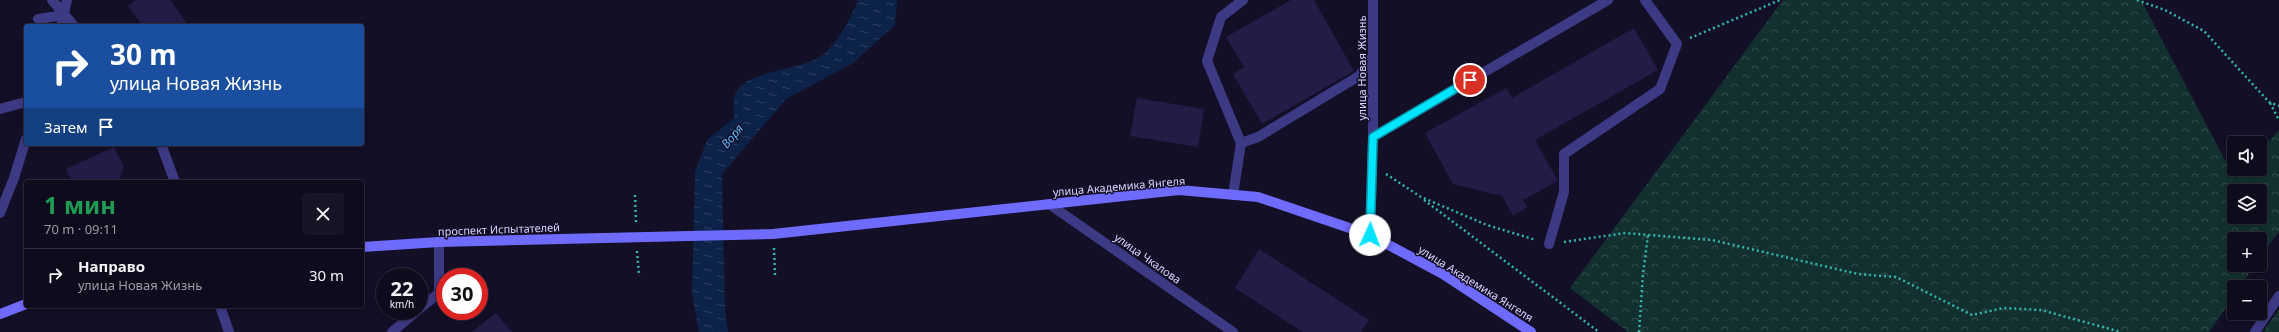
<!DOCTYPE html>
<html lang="ru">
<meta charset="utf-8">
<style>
body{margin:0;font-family:"Noto Sans",sans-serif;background:#171425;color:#f1f3f6;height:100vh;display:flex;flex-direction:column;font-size:15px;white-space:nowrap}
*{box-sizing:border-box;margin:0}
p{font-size:13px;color:#9b9ba3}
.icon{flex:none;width:22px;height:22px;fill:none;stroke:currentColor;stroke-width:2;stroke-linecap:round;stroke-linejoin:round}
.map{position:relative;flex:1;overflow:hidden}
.drawer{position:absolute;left:24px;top:180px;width:340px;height:128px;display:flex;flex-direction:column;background:#0e0b1c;border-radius:4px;box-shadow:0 2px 6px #0003,0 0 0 1px #2e2b3b}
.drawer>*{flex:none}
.hud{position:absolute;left:24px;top:24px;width:340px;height:122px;border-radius:4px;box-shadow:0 2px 6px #0003,0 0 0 1px #2e2b3b;background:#1a4fa0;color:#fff;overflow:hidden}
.fabs{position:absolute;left:2227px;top:136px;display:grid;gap:8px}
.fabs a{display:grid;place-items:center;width:40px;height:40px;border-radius:4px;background:#0e0b1c;box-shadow:0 2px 6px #0003,0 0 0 1px #2e2b3b;font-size:20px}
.speed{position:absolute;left:376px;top:268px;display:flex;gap:8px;font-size:20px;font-weight:700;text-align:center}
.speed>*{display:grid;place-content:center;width:52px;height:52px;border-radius:50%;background:#0e0b1c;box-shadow:0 2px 6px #0003,0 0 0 1px #2e2b3b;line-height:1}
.speed small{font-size:10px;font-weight:400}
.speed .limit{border:6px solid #d22;background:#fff;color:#111}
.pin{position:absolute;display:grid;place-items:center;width:34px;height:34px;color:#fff;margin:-17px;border:2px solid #fff;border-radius:50%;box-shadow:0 1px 4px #0007}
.me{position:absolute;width:44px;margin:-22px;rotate:2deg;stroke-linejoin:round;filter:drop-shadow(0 0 3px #0008)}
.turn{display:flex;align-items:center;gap:14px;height:84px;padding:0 20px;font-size:18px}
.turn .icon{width:52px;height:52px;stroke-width:2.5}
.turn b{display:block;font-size:28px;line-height:34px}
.then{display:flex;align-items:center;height:38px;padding:0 20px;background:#0003;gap:8px;font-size:15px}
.round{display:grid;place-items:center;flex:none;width:42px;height:42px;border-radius:4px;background:#171425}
.summary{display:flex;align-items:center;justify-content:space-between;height:68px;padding:0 20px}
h1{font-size:24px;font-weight:700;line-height:30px;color:#1e9e55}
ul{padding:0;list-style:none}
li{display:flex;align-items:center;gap:12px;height:52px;padding:0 20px;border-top:1px solid #2e2b3b}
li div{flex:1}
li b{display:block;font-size:15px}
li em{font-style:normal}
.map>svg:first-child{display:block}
.forest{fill:url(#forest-crowns);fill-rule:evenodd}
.water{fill:url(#water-ripples)}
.building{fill:#241b47}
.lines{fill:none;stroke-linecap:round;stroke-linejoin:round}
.path{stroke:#2fb8b0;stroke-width:2.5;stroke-dasharray:2 3;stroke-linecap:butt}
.service{stroke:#3d3a85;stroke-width:10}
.minor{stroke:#3d3a85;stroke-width:10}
.secondary{stroke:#6f6bff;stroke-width:10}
.route-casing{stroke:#0095a6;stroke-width:10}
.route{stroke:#00e5ff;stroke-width:7}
.labels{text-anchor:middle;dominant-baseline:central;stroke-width:3;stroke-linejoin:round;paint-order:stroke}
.street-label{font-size:11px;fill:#d9d4ff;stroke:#130f26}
.water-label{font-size:12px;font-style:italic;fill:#62b6ff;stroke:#130f26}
</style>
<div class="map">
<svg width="2279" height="332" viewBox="0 0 2279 332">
<defs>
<pattern id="forest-crowns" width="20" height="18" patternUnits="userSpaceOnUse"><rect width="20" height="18" fill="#12302f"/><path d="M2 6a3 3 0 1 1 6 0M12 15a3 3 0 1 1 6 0" fill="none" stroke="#344d4e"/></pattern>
<pattern id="water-ripples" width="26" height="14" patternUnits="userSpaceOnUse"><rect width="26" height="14" fill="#0c2248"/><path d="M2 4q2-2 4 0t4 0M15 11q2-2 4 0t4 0" fill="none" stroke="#2f4163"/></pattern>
</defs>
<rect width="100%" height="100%" fill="#130f26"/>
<g class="forest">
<path d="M1783 0H2141L2235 179 2244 169H2260V151L2279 130V231L2260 258V239H2234V265H2255L2240 287H2234V296L2209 332H1628L1570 288ZM2234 191H2260V217H2234Z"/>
<path d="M2279 309V332H2263Z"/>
</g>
<path class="water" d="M858 0H897L895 25 853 63 786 99 722 174 725 309 728 332H699L692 294 695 172 707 140 734 118C734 112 733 105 734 99 738 68 805 73 826 52 840 38 851 18 858 0Z"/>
<g class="building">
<path d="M136 0H170L189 26H143L128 6Z"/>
<path d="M1291 0H1314L1354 71 1262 124 1233 74 1244 67 1226 37Z"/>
<path d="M1634 28 1658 70 1535 140 1558 181 1523 200 1528 207 1513 216 1502 196 1453 184 1425 133 1506 88 1512 98Z"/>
<path d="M1137 98 1204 109 1198 147 1130 136Z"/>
<path d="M114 147 124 167 118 182H72L66 169Z"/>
<path d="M1259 249 1369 320 1361 332H1303L1235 288Z"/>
<path d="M496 313 512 332H472Z"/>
</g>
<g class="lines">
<g class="path">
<path d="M2137 0 2165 10 2204 31 2269 102 2279 106"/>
<path d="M1690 38 1780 0"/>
<path d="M2270 103 2279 120"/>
<path d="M1386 174 1421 197 1487 225 1536 240"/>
<path d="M635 195 636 222"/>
<path d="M1424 200 1599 332"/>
<path d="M1564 242 1625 233 1712 240 1858 274 1896 277 1972 315 2004 308 2041 310 2121 332"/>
<path d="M774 248 775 275"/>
<path d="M637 251 639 276"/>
<path d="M1639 332 1643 274 1648 235"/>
</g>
<g class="service">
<path d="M38 19 64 15"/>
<path d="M0 109 26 102"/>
<path d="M1241 143 1258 137 1359 76 1373 55"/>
<path d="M1233 195 1241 143 1207 61 1221 17 1243 0"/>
<path d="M1549 244 1564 192V154L1660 89 1677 44 1645 0"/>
<path d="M419 309 439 293V242"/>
<path d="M392 332 417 311"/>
</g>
<g class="minor">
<path d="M52 0 74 26"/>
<path d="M1373 0V137"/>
<path d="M61 26 67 0"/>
<path d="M161 144 175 182"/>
<path d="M1049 204 1233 332"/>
<path d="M0 213 14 178 26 139"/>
<path d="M1370 235 1373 137 1608 0"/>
<path d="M220 306 229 332"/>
<path d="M2255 332 2279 296"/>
</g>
<g class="secondary">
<path d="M362 247 439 242 773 234 1179 190 1258 197 1370 235 1443 274 1531 332"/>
<path d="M0 314 26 304"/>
</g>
</g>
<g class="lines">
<defs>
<path id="route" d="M1370 235 1373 137 1470 80"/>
</defs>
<use href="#route" class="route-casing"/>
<use href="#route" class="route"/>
</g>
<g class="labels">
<g class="street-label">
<text transform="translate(1361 68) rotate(-90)">улица Новая Жизнь</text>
<text transform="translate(1119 186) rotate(-5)">улица Академика Янгеля</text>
<text transform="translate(499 229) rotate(-2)">проспект Испытателей</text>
<text transform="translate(1148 258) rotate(35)">улица Чкалова</text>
<text transform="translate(1476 283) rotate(32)">улица Академика Янгеля</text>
</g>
<g class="water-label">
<text transform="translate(732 136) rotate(-50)">Воря</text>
</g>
</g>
</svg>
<div class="fabs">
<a><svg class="icon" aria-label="sound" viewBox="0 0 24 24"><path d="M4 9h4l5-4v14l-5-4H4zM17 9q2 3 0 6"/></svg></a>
<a><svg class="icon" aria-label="layers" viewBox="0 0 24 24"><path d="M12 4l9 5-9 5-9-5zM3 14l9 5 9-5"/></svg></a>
<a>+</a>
<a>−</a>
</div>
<div class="speed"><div>22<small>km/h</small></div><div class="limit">30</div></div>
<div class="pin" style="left:1470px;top:80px;background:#d93025"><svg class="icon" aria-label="arrive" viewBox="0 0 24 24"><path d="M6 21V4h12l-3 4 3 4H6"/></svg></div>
<svg class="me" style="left:1370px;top:235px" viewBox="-20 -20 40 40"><circle r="19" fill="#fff"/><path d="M0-13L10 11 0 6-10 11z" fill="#00e5ff"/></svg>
<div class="hud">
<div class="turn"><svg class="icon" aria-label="right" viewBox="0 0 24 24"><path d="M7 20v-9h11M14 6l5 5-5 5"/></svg><div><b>30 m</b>улица Новая Жизнь</div></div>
<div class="then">Затем<svg class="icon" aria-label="arrive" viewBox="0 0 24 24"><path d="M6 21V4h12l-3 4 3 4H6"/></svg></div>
</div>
<section class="drawer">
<div class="summary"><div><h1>1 мин</h1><p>70 m · 09:11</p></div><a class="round"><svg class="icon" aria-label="close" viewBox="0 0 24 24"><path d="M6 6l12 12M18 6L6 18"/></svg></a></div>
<ul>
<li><svg class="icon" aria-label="right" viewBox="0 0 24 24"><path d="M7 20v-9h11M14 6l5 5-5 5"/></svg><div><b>Направо</b><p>улица Новая Жизнь</p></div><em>30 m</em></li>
</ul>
</section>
</div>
